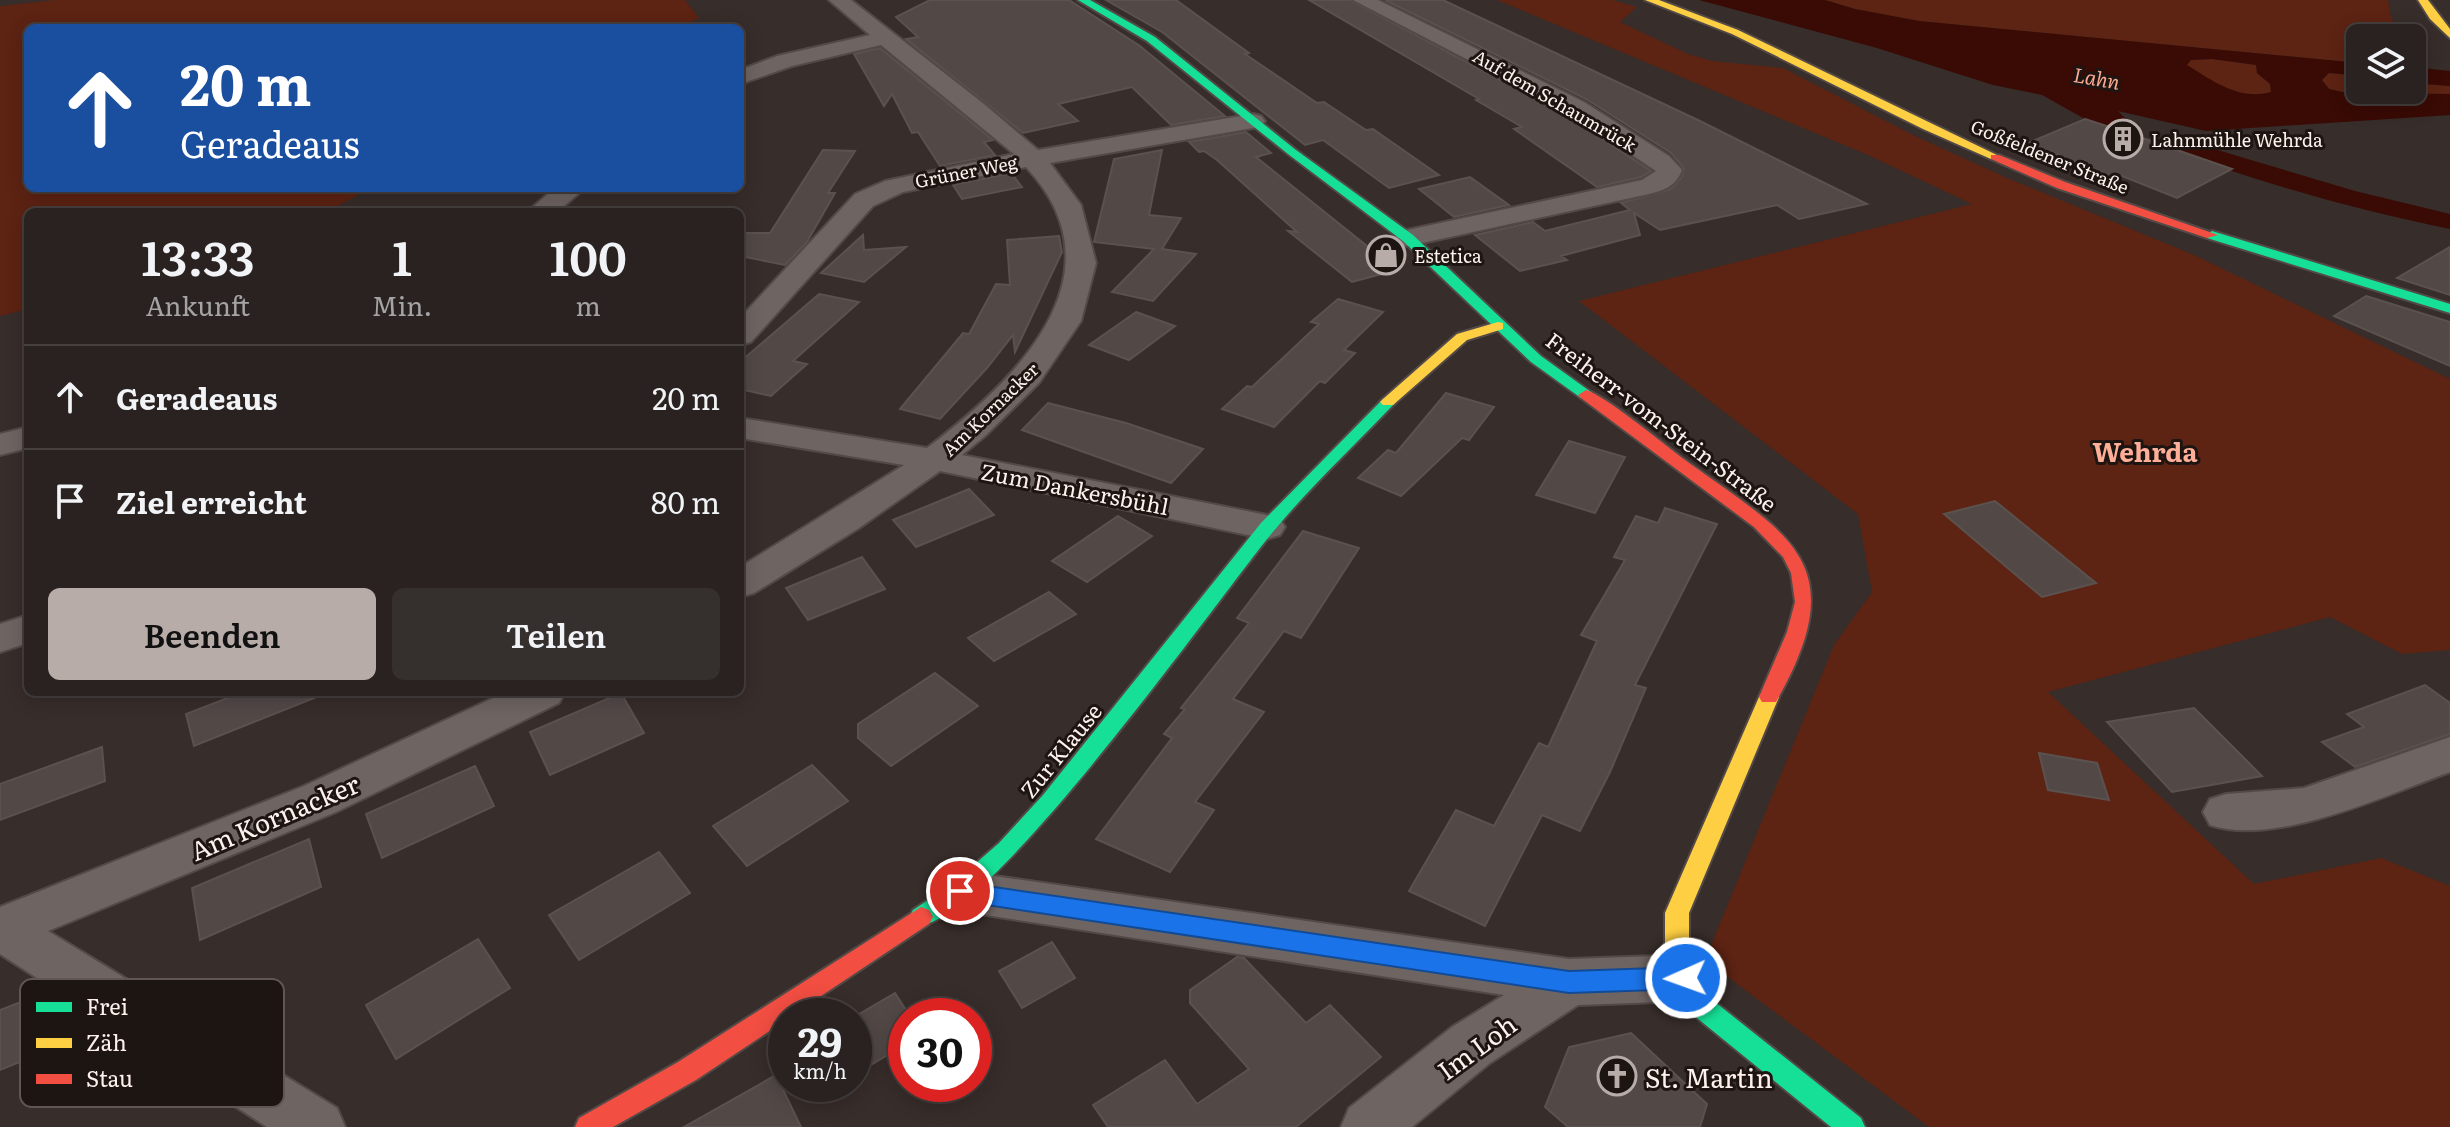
<!DOCTYPE html>
<html lang="de">
<meta charset="utf-8">
<style>
body{margin:0;font-family:Literata,serif;background:#352f2d;color:#f1f3f6;height:100vh;display:flex;flex-direction:column;font-size:30px;white-space:nowrap}
*{box-sizing:border-box;margin:0}
p{font-size:26px;color:#a5a4a5}
.icon{flex:none;width:44px;height:44px;fill:none;stroke:currentColor;stroke-width:2;stroke-linecap:round;stroke-linejoin:round}
.map{position:relative;flex:1;overflow:hidden}
.side{position:absolute;left:24px;top:208px;width:720px;height:488px;display:flex;flex-direction:column;background:#292220;border-radius:12px;box-shadow:0 4px 20px #0003,0 0 0 2px #453f3e}
.side>*{flex:none}
.hud{position:absolute;left:24px;top:24px;width:720px;height:168px;border-radius:12px;box-shadow:0 4px 20px #0003,0 0 0 2px #453f3e;background:#1a4fa0;color:#fff;overflow:hidden}
.fabs{position:absolute;left:2346px;top:24px;display:grid;gap:16px}
.fabs a{display:grid;place-items:center;width:80px;height:80px;border-radius:12px;background:#292220;box-shadow:0 4px 20px #0003,0 0 0 2px #453f3e;font-size:40px}
.speed{position:absolute;left:768px;top:998px;display:flex;gap:16px;font-size:40px;font-weight:700;text-align:center}
.speed>*{display:grid;place-content:center;width:104px;height:104px;border-radius:50%;background:#292220;box-shadow:0 4px 20px #0003,0 0 0 2px #453f3e;line-height:1}
.speed small{font-size:20px;font-weight:400}
.speed .limit{border:12px solid #d22;background:#fff;color:#111}
.pin{position:absolute;display:grid;place-items:center;width:68px;height:68px;color:#fff;margin:-34px;border:4px solid #fff;border-radius:50%;box-shadow:0 2px 8px #0007}
.me{position:absolute;width:88px;margin:-44px;rotate:268deg;stroke-linejoin:round;filter:drop-shadow(0 0 6px #0008)}
.turn{display:flex;align-items:center;gap:28px;height:168px;padding:0 24px;font-size:36px}
.turn .icon{width:104px;height:104px;stroke-width:2.5}
.turn b{display:block;font-size:56px;line-height:68px}
.eta{display:flex;justify-content:space-evenly;align-items:center;height:136px;text-align:center}
.eta b{font-size:48px;font-weight:600;line-height:56px}
.primary-button{display:flex;gap:16px;margin-top:auto;padding:16px 24px}
.primary-button a{flex:1;height:92px;border-radius:12px;background:#b8aca9;color:#111;font-size:32px;font-weight:600;line-height:92px;text-align:center}
.primary-button a+a{background:#352f2d;color:#f1f3f6}
ul{padding:0;list-style:none}
li{display:flex;align-items:center;gap:24px;height:104px;padding:0 24px;border-top:2px solid #453f3e}
li div{flex:1}
li b{display:block;font-size:30px}
li em{font-style:normal}
.map>svg:first-child{display:block}
.green{fill:#5d2313}
.water{fill:#3a0a04;fill-rule:evenodd}
.building{fill:#524947;stroke:#5b524f;stroke-width:2}
.lines{fill:none;stroke-linecap:round;stroke-linejoin:round}
.street-casing{stroke:#534a47;stroke-width:4}
.fast-casing{stroke:#534a47;stroke-width:4}
.slow-casing{stroke:#534a47;stroke-width:4}
.jam-casing{stroke:#534a47;stroke-width:4}
.street{fill:#6e6562;fill-rule:evenodd}
.fast{fill:#16e098;fill-rule:evenodd}
.slow{fill:#ffcf43;fill-rule:evenodd}
.jam{fill:#f24e42;fill-rule:evenodd}
.route{fill:#1a73e8;stroke:#114b97;stroke-width:2}
.labels{text-anchor:middle;dominant-baseline:central;stroke-width:6;stroke-linejoin:round;paint-order:stroke}
.far-street-label{font-size:18px;fill:#fef1ed;stroke:#1d1512}
.far-poi-label{font-size:18px;fill:#fef1ed;stroke:#1d1512;text-anchor:start}
.far-water-label{font-size:20px;font-style:italic;fill:#fca890;stroke:#1d1512}
.street-label{font-size:22px;fill:#fef1ed;stroke:#1d1512}
.quarter-label{font-size:26px;font-weight:bold;fill:#ffaf98;stroke:#1d1512}
.near-street-label{font-size:26px;fill:#fef1ed;stroke:#1d1512}
.near-poi-label{font-size:26px;fill:#fef1ed;stroke:#1d1512;text-anchor:start}
.key{fill:#1d1512;stroke:#605754;stroke-width:2}
.key-label{font-size:22px;fill:#fef1ed}
</style>
<div class="map">
<svg width="2450" height="1127" viewBox="0 0 2450 1127">
<rect width="100%" height="100%" fill="#372d2a"/>
<g class="green">
<path d="M55 0H685L699 18 678 28H28V188H371L327 212H28V309L0 316V6Z"/>
<path d="M1497 0H1612L1637 7 1620 22 1688 54 1712 61 1783 68 1913 135 2007 178 2194 255 2450 379V650L2402 654 2330 617 2048 692 2254 884 2381 858 2450 886V1127H1929L1705 960 1834 645 1872 592 1858 514 1579 301 1972 204 1868 155Z"/>
<path d="M1825 0H2388L2391 18 2407 38H2360V63L1919 21 1855 9Z"/>
<path d="M2212 59 2256 65 2257 73 2270 84 2271 92C2239 101 2212 81 2186 65L2191 60Z"/>
<path d="M2329 73 2360 76V90H2412V83L2450 86V94L2347 93 2329 89 2322 80Z"/>
</g>
<g class="water">
<path d="M1699 0H1825L1855 9 1919 21 2360 63V76L2329 73 2322 80 2329 89 2347 93 2450 94V115L2206 131 2118 111 2127 120 2140 125 2124 132 2085 119 2042 95 1993 85 1877 48ZM2212 59 2256 65 2257 73 2270 84 2271 92C2239 101 2213 81 2187 65L2191 60Z"/>
<path d="M2412 67 2450 71V86L2412 83Z"/>
<path d="M2167 135 2355 191 2450 214V229C2345 207 2252 181 2152 142Z"/>
</g>
<g class="building">
<path d="M930 0H1069L1140 46 1225 116 1171 125 1132 87 1058 104 1078 121 1023 133 906 39 918 37 896 17Z"/>
<path d="M1106 0H1176L1249 53 1245 54 1317 103 1324 102 1366 130 1373 129 1439 175 1389 188 1323 140 1305 145 1162 32Z"/>
<path d="M1309 0H1350L1566 115 1651 171 1641 177 1597 187 1514 129 1522 127 1476 100 1479 99Z"/>
<path d="M1385 0H1443L1700 121 1867 204 1799 219 1777 205 1660 230 1634 213 1640 235 1561 256 1567 260 1520 271 1475 235 1533 222 1545 231 1630 210 1621 203 1671 189 1682 177 1684 168 1671 153 1586 99Z"/>
<path d="M880 48 993 140 984 142 995 155 940 166 918 132 912 133 892 94 884 106 854 54Z"/>
<path d="M2085 119 2125 132 2232 169 2177 198 2122 176 2116 178 2028 143Z"/>
<path d="M1246 132 1271 153 1256 157 1397 270 1352 282 1288 231 1297 232 1217 160 1204 151 1199 152 1189 142Z"/>
<path d="M823 150 855 151 828 193H835L807 242 785 265 740 256V233H770Z"/>
<path d="M1162 150 1149 215 1181 218 1162 249 1196 254 1153 301 1112 292 1154 249 1094 242 1114 159Z"/>
<path d="M1011 173 1022 187 962 199 953 185Z"/>
<path d="M1470 177 1509 205 1454 217 1419 189Z"/>
<path d="M863 235 864 250 906 247 864 282 821 273Z"/>
<path d="M1059 236 1062 252 1015 352 1013 335 987 368 940 419 900 409 963 333 969 334 996 284 1010 285 1007 240Z"/>
<path d="M2450 247V295L2397 278Z"/>
<path d="M819 294 859 302 793 361 807 364 771 396 740 389V362Z"/>
<path d="M2366 296 2450 322V366L2334 316Z"/>
<path d="M1338 299 1383 312 1344 350 1355 353 1325 383 1320 381 1274 427 1222 409 1247 386 1252 387 1319 324 1311 322Z"/>
<path d="M1136 312 1175 326 1129 360 1089 345Z"/>
<path d="M1446 393 1494 407 1469 440 1462 438 1401 496 1358 478 1388 450 1396 453Z"/>
<path d="M1048 403 1126 423 1203 449 1171 483 1022 430Z"/>
<path d="M1569 441 1625 457 1595 513 1536 495Z"/>
<path d="M969 489 994 515 916 547 893 520Z"/>
<path d="M1995 501 2096 583 2042 597 1944 514Z"/>
<path d="M1665 508 1717 524 1635 685 1646 688 1610 772 1580 831 1542 815 1485 926 1409 891 1456 810 1494 826 1539 743 1548 747 1597 641 1581 635 1625 560 1614 557 1636 516 1658 523Z"/>
<path d="M1118 516 1152 536 1087 582 1052 561Z"/>
<path d="M1303 531 1359 548 1301 638 1284 631 1233 699 1264 712 1195 802 1214 810 1170 872 1096 839 1172 738 1164 734 1185 709 1181 708 1249 623 1237 618Z"/>
<path d="M862 557 885 589 808 620 786 588Z"/>
<path d="M1049 592 1076 614 994 661 968 638Z"/>
<path d="M935 673 978 706 891 766 858 738V724Z"/>
<path d="M2425 685 2450 703V734L2355 767 2322 742 2364 727 2347 714Z"/>
<path d="M243 692H324V694L194 746 186 714Z"/>
<path d="M621 693 644 733 550 775 530 732Z"/>
<path d="M2194 708 2262 776 2172 792 2107 722Z"/>
<path d="M102 747 105 781 0 820V784Z"/>
<path d="M2039 753 2097 763 2109 800 2048 790Z"/>
<path d="M812 765 848 801 747 866 713 826Z"/>
<path d="M475 766 494 806 382 858 366 814Z"/>
<path d="M309 839 321 887 200 940 192 888Z"/>
<path d="M659 852 690 893 579 960 549 915Z"/>
<path d="M478 939 510 988 396 1059 366 1005Z"/>
<path d="M1052 942 1075 978 1022 1008 999 971Z"/>
<path d="M1237 957 1244 958 1306 1023 1330 1005 1381 1057 1296 1127H1108L1093 1105 1165 1060 1197 1104 1249 1069 1190 1003V990Z"/>
<path d="M44 993 42 1053 0 1070V1010Z"/>
<path d="M895 993 906 1010V1044L854 1075V1017Z"/>
<path d="M1631 1033 1707 1104 1700 1127H1568L1545 1107 1569 1047Z"/>
<path d="M776 1075 801 1127H684Z"/>
</g>
<g class="lines">
<defs>
<g id="street">
<path d="M829 0H851L984 104 1038 150 1253 114 1261 116 1265 121 1261 126 1253 128 1050 163 1081 205 1096 263 1081 321 1039 383 985 436 962 455 1267 515 1280 519 1285 527 1280 535 1267 539 940 471 859 528 754 593 740 597V567L904 465 740 438V418L927 448C1014 382 1127 275 1026 167L903 192 873 206 751 342 740 345V318L855 194 885 181 1014 154 881 45 792 66 740 84V70L777 56 870 35Z"/>
<path d="M1353 0H1378L1584 102 1669 156 1682 170C1676 186 1665 190 1649 194L1408 246 1398 244 1394 238 1398 232 1642 180 1656 171 1568 112Z"/>
<path d="M555 188H585L557 212H527Z"/>
<path d="M28 427V448L0 455V434Z"/>
<path d="M28 615V643L0 652V624Z"/>
<path d="M506 692H565L559 703 336 812 48 931 337 1108 345 1127H267L0 954V907L304 786Z"/>
<path d="M2450 737V772C2386 795 2276 847 2210 825L2203 812 2210 799 2226 794 2304 788Z"/>
<path d="M960 871 1569 959 1686 955 1704 962 1712 978 1704 994 1686 1001 1578 1005 1490 1063 1412 1127H1341L1349 1108 1452 1027 1504 995 960 911 943 905 936 891 943 877Z"/>
</g>
<g id="fast">
<path d="M1078 0H1090L1155 37 1296 150 1413 235 1541 356 1591 392 1594 395 1591 398H1581L1531 362 1403 241 1288 154 1147 41Z"/>
<path d="M2212 231 2450 304V313L2207 238 2206 235Z"/>
<path d="M1388 397 1393 399 1396 402 1393 405C1353 447 1309 488 1272 533 1226 588 974 946 913 924L909 917 913 910 952 884 999 843 1043 795 1261 523 1383 399Z"/>
<path d="M1693 978 1702 981 1715 1002 1861 1118 1865 1127H1831L1697 1018 1681 989 1684 981Z"/>
</g>
<g id="slow">
<path d="M1645 0H1659L1738 30 2001 157 1991 159 1923 129 1732 34Z"/>
<path d="M2418 0H2428L2450 29V38L2430 19Z"/>
<path d="M1498 322 1503 323V329L1467 340 1393 405H1383L1380 402 1383 399 1457 334Z"/>
<path d="M1769 690 1776 692 1779 697 1689 913V950L1705 989 1702 997 1693 1000 1684 997 1665 950V913L1759 697 1762 692Z"/>
</g>
<g id="jam">
<path d="M1991 155H1999L2065 182 2218 235 2207 238 2057 188 1991 159Z"/>
<path d="M1586 390C1606 396 1661 442 1681 457 1788 535 1856 561 1776 702H1762L1759 697 1787 632 1795 602 1791 573 1783 557 1754 527 1581 398 1578 395Z"/>
<path d="M921 907 929 910 933 917 929 924 791 1016H786V1020L696 1080 613 1127H575L579 1118 678 1062Z"/>
</g>
</defs>
<use href="#street" class="street-casing"/>
<use href="#fast" class="fast-casing"/>
<use href="#slow" class="slow-casing"/>
<use href="#jam" class="jam-casing"/>
<use href="#street" class="street"/>
<use href="#fast" class="fast"/>
<use href="#slow" class="slow"/>
<use href="#jam" class="jam"/>
</g>
<path class="route" d="M960 882 1569 971 1686 967 1695 971 1698 978 1695 986 1686 989 1569 993 960 901 951 898 948 891 951 884Z"/>
<defs>
<symbol id="building-ring" viewBox="-11 -11 22 22"><circle r="9.5" fill="#1d1512" stroke="#b8aca9" stroke-width="1.5"/><path d="M-4-6H4V6H1V3H-1V6H-4ZM-2.5-4.3h1.7v1.8h-1.7ZM.8-4.3h1.7v1.8H.8ZM-2.5-1h1.7V.8h-1.7ZM.8-1h1.7V.8H.8Z" fill="#b8aca9"/></symbol>
<symbol id="shop-ring" viewBox="-11 -11 22 22"><circle r="9.5" fill="#1d1512" stroke="#b8aca9" stroke-width="1.5"/><path d="M-5-2.5h2.3a2.7 3.5 0 0 1 5.4 0H5L5.5 6h-11ZM-1.5-2.5h3a1.5 2.3 0 0 0-3 0Z" fill="#b8aca9"/></symbol>
<symbol id="church-ring" viewBox="-11 -11 22 22"><circle r="9.5" fill="#1d1512" stroke="#b8aca9" stroke-width="1.5"/><path d="M-1.2-6h2.4v3.5h3.3v2.4h-3.3V6h-2.4V-.1h-3.3v-2.4h3.3Z" fill="#b8aca9"/></symbol>
</defs>
<g fill-rule="evenodd">
<use href="#building-ring" x="2101" y="117" width="44" height="44"/>
<use href="#shop-ring" x="1364" y="233" width="44" height="44"/>
<use href="#church-ring" x="1595" y="1054" width="44" height="44"/>
</g>
<g class="labels">
<g class="far-street-label">
<text transform="translate(1555 100) rotate(30)">Auf dem Schaumrück</text>
<text transform="translate(2050 156) rotate(22)">Goßfeldener Straße</text>
<text transform="translate(966 171) rotate(-11)">Grüner Weg</text>
<text transform="translate(990 409) rotate(-44)">Am Kornacker</text>
</g>
<g class="far-poi-label">
<text x="2151" y="139">Lahnmühle Wehrda</text>
<text x="1414" y="255">Estetica</text>
</g>
<g class="far-water-label">
<text transform="translate(2097 77) rotate(10)">Lahn</text>
</g>
<g class="street-label">
<text transform="translate(1662 421) rotate(37)">Freiherr-vom-Stein-Straße</text>
<text transform="translate(1075 488) rotate(11)">Zum Dankersbühl</text>
<text transform="translate(1060 750) rotate(-51)">Zur Klause</text>
</g>
<g class="quarter-label">
<text x="2145" y="450">Wehrda</text>
</g>
<g class="near-street-label">
<text transform="translate(274 816) rotate(-23)">Am Kornacker</text>
<text transform="translate(1476 1046) rotate(-36)">Im Loh</text>
</g>
<g class="near-poi-label">
<text x="1645" y="1076">St. Martin</text>
</g>
</g>
<rect x="20" y="979" width="264" height="128" rx="12" class="key"/>
<rect x="36" y="1002" width="36" height="10" fill="#16e098"/>
<rect x="36" y="1038" width="36" height="10" fill="#ffcf43"/>
<rect x="36" y="1074" width="36" height="10" fill="#f24e42"/>
<g class="key-label">
<text x="86" y="1015">Frei</text>
<text x="86" y="1051">Zäh</text>
<text x="86" y="1087">Stau</text>
</g>
</svg>
<div class="fabs">
<a><svg class="icon" aria-label="layers" viewBox="0 0 24 24"><path d="M12 4l9 5-9 5-9-5zM3 14l9 5 9-5"/></svg></a>
</div>
<div class="speed"><div>29<small>km/h</small></div><div class="limit">30</div></div>
<div class="pin" style="left:960px;top:891px;background:#d93025"><svg class="icon" aria-label="arrive" viewBox="0 0 24 24"><path d="M6 21V4h12l-3 4 3 4H6"/></svg></div>
<svg class="me" style="left:1686px;top:978px" viewBox="-20 -20 40 40"><circle r="17" fill="#1a73e8" stroke="#fff" stroke-width="3"/><path d="M0-11L8 9 0 5-8 9z" fill="#fff"/></svg>
<div class="hud">
<div class="turn"><svg class="icon" aria-label="ahead" viewBox="0 0 24 24"><path d="M12 20V5M6 11l6-6 6 6"/></svg><div><b>20 m</b>Geradeaus</div></div>
</div>
<section class="side">
<div class="eta">
<div><b>13:33</b><p>Ankunft</p></div>
<div><b>1</b><p>Min.</p></div>
<div><b>100</b><p>m</p></div>
</div>
<ul>
<li><svg class="icon" aria-label="ahead" viewBox="0 0 24 24"><path d="M12 20V5M6 11l6-6 6 6"/></svg><div><b>Geradeaus</b></div><em>20 m</em></li>
<li><svg class="icon" aria-label="arrive" viewBox="0 0 24 24"><path d="M6 21V4h12l-3 4 3 4H6"/></svg><div><b>Ziel erreicht</b></div><em>80 m</em></li>
</ul>
<div class="primary-button"><a>Beenden</a><a>Teilen</a></div>
</section>
</div>
